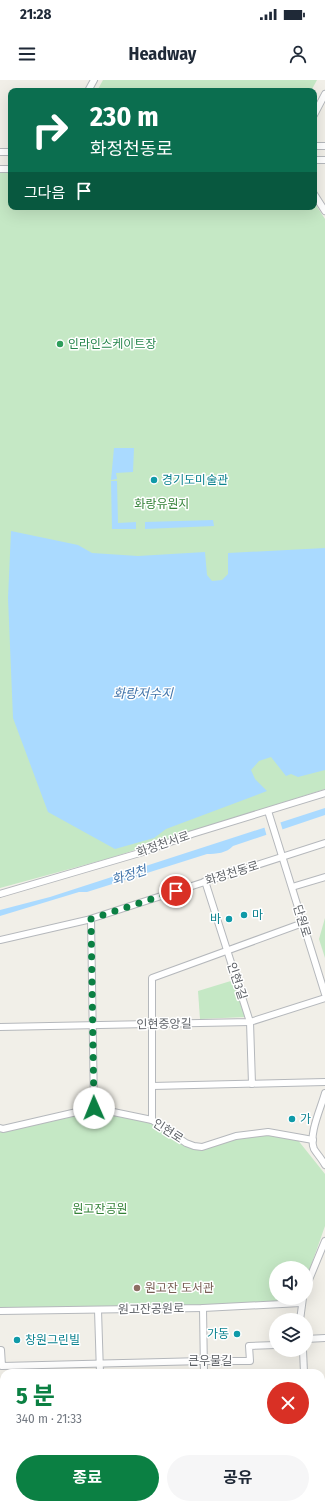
<!DOCTYPE html>
<html lang="ko">
<meta charset="utf-8">
<style>
body{margin:0;font-family:"Fira Sans Condensed","Noto Sans KR",sans-serif;background:#f6f6f7;color:#1f2937;height:100vh;display:flex;flex-direction:column;font-size:15px;white-space:nowrap}
*{box-sizing:border-box;margin:0}
p{font-size:13px;color:#747a83}
.icon{flex:none;width:22px;height:22px;fill:none;stroke:currentColor;stroke-width:2;stroke-linecap:round;stroke-linejoin:round}
.map{position:relative;flex:1;overflow:hidden}
.details{position:absolute;left:0px;top:1289px;width:325px;height:140px;display:flex;flex-direction:column;background:#fff;border-radius:12px 12px 0 0;box-shadow:0 4px 16px #0002}
.details>*{flex:none}
.hud{position:absolute;left:8px;top:8px;width:309px;height:122px;border-radius:8px;box-shadow:0 4px 16px #0002;background:#0b6e4f;color:#fff;overflow:hidden}
.tools{position:absolute;left:269px;top:1181px;display:grid;gap:8px}
.tools a{display:grid;place-items:center;width:44px;height:44px;border-radius:50%;background:#fff;box-shadow:0 4px 16px #0002;font-size:20px}
.pin{position:absolute;display:grid;place-items:center;width:34px;height:34px;color:#fff;margin:-17px;border:2px solid #fff;border-radius:50%;box-shadow:0 1px 4px #0007}
.me{position:absolute;width:44px;margin:-22px;rotate:359deg;stroke-linejoin:round;filter:drop-shadow(0 0 3px #0008)}
.turn{display:flex;align-items:center;gap:14px;height:84px;padding:0 16px;font-size:18px}
.turn .icon{width:52px;height:52px;stroke-width:2.5}
.turn b{display:block;font-size:28px;line-height:34px}
.then{display:flex;align-items:center;height:38px;padding:0 16px;background:#0003;gap:8px;font-size:15px}
.round{display:grid;place-items:center;flex:none;width:42px;height:42px;border-radius:21px;background:#f6f6f7}
.summary{display:flex;align-items:center;justify-content:space-between;height:68px;padding:0 16px}
h1{font-size:24px;font-weight:700;line-height:30px;color:#0b8043}
.cta{display:flex;gap:8px;margin-top:auto;padding:8px 16px}
.cta a{flex:1;height:46px;border-radius:24px;background:#0b8043;color:#fff;font-size:16px;font-weight:700;line-height:46px;text-align:center}
.cta a+a{background:#f6f6f7;color:#1f2937}
.status{display:flex;justify-content:space-between;align-items:center;height:28px;padding:0 20px;background:#fff;direction:ltr}
.status svg{height:11px;fill:currentColor}
header{display:flex;justify-content:space-between;align-items:center;height:52px;padding:0 16px;background:#fff;font-size:18px;font-weight:700}
.map>svg:first-child{display:block}
.education{fill:#e1ded6}
.green{fill:#c5e8c5}
.water{fill:#aadaff}
.pier{fill:#f1efe8}
.lines{fill:none;stroke-linecap:round;stroke-linejoin:round}
.minor-casing{stroke:#b5b8bc;stroke-width:8}
.minor{stroke:#fff;stroke-width:6}
.route{stroke:#0b8043;stroke-width:7;stroke-dasharray:0 12.6}
.leisure-dot{fill:#2e9e5b;stroke:#fff;stroke-width:1.5}
.culture-dot{fill:#0f9aa8;stroke:#fff;stroke-width:1.5}
.education-dot{fill:#8d6e63;stroke:#fff;stroke-width:1.5}
.labels{text-anchor:middle;dominant-baseline:central;stroke-width:3;stroke-linejoin:round;paint-order:stroke}
.leisure-label{font-size:12px;fill:#27864d;stroke:#fff;text-anchor:start}
.culture-label{font-size:12px;fill:#0d838f;stroke:#fff;text-anchor:start}
.park-label{font-size:12px;fill:#348238;stroke:#fff}
.street-label{font-size:12px;fill:#5f6368;stroke:#fff}
.education-label{font-size:12px;fill:#785e54;stroke:#fff;text-anchor:start}
.water-label{font-size:13px;font-style:italic;fill:#4174aa;stroke:#fff}
</style>
<div class="status"><b>21:28</b><svg viewBox="0 0 49 12"><path d="M0 12V9h3v3zM5 12V6h3v6zM10 12V3h3v9zM15 12V0h3v12zM26 1h20v11H26zM47 4h2v5h-2z"/></svg></div>
<header><svg class="icon" aria-label="menu" viewBox="0 0 24 24"><path d="M4 6h16M4 12h16M4 18h16"/></svg>Headway<svg class="icon" aria-label="person" viewBox="0 0 24 24"><circle cx="12" cy="8" r="4"/><path d="M4 21q1-7 8-7t8 7"/></svg></header>
<div class="map">
<svg width="325" height="1429" viewBox="0 0 325 1429">
<rect width="100%" height="100%" fill="#f1efe8"/>
<rect class="education" x="46" y="1425" width="142" height="4"/>
<g class="green">
<path d="M103 0H317L311 11H97Z"/>
<path d="M0 92H11V127H314V122L325 139V709L110 778 0 808Z"/>
<path d="M325 838V878L319 859Z"/>
<path d="M234 900 245 937 200 939 198 911Z"/>
<path d="M87 1028 152 1038 184 1062 202 1066 238 1052H257L297 1059 325 1094V1146L306 1200V1188H276V1218H297L293 1224 0 1230V1047Z"/>
</g>
<g class="water">
<path d="M114 368H134L133 392 116 393 117 399 111 400Z"/>
<path d="M111 401H117L118 443 136 442V449H112Z"/>
<path d="M213 440 214 446 145 449V442Z"/>
<path d="M11 451 78 465 92 473 138 476 205 472 207 495 212 501 222 500 228 494V473L325 468V690L298 697 291 694 286 696 271 677 259 681 251 690 255 699 267 711 166 749 154 758 115 769 48 732 13 638 8 518Z"/>
<path d="M325 728V735L233 766C227 773 216 774 207 774L87 812H79L0 836V830L50 817Z"/>
</g>
<path class="pier" d="M280 741 283 751 267 757 264 746Z"/>
<g class="lines">
<defs>
<g id="minor">
<path d="M88 11 94 0"/>
<path d="M314 35 325 14"/>
<path d="M314 66H325"/>
<path d="M0 72H11"/>
<path d="M314 80H325"/>
<path d="M0 89H11"/>
<path d="M314 114 325 131"/>
<path d="M268 731 325 914"/>
<path d="M205 801 250 942 252 1004"/>
<path d="M292 807 325 797"/>
<path d="M0 814 143 772 192 754 325 713"/>
<path d="M91 839 94 1028"/>
<path d="M0 860 87 840 325 763"/>
<path d="M0 947 250 942 325 918"/>
<path d="M152 1006 325 1002"/>
<path d="M325 1013C321 1028 308 1055 314 1069 317 1074 322 1079 325 1085"/>
<path d="M152 1040V898L303 843"/>
<path d="M0 1048 3 1049 94 1028 152 1040 186 1063 194 1066 202 1067 236 1056 268 1052 313 1060"/>
<path d="M306 1207 325 1161"/>
<path d="M203 1228 204 1293"/>
<path d="M98 1230 100 1293"/>
<path d="M0 1231 203 1228 301 1223"/>
<path d="M300 1240 303 1218"/>
<path d="M306 1259 325 1258"/>
<path d="M0 1270H1L2 1286 204 1281H250L249 1266 276 1265"/>
<path d="M303 1270 304 1293"/>
<path d="M0 1334H4"/>
<path d="M321 1334 325 1335"/>
</g>
</defs>
<use href="#minor" class="minor-casing"/>
<use href="#minor" class="minor"/>
</g>
<g class="lines">
<path class="route" d="M94 1028 91 839 176 811"/>
</g>
<circle class="leisure-dot" cx="60" cy="264" r="4"/>
<g class="culture-dot">
<circle cx="154" cy="400" r="4"/>
<circle cx="244" cy="835" r="4"/>
<circle cx="229" cy="839" r="4"/>
<circle cx="292" cy="1039" r="4"/>
<circle cx="237" cy="1254" r="4"/>
<circle cx="17" cy="1260" r="4"/>
</g>
<circle class="education-dot" cx="137" cy="1208" r="4"/>
<g class="labels">
<g class="leisure-label">
<text x="68" y="264">인라인스케이트장</text>
</g>
<g class="culture-label">
<text x="162" y="400">경기도미술관</text>
<text x="252" y="835">마</text>
<text x="221" y="839" text-anchor="end">바</text>
<text x="300" y="1039">가</text>
<text x="229" y="1254" text-anchor="end">가동</text>
<text x="25" y="1260">창원그린빌</text>
</g>
<g class="park-label">
<text x="162" y="424">화랑유원지</text>
<text x="100" y="1129">원고잔공원</text>
</g>
<g class="street-label">
<text transform="translate(163 764) rotate(-19)">화정천서로</text>
<text transform="translate(232 793) rotate(-17)">화정천동로</text>
<text transform="translate(302 841) rotate(73)">단원로</text>
<text transform="translate(237 901) rotate(72)">인현3길</text>
<text transform="translate(164 944) rotate(-1)">인현중앙길</text>
<text transform="translate(168 1051) rotate(33)">인현로</text>
<text transform="translate(151 1229) rotate(-1)">원고잔공원로</text>
<text x="210" y="1281">큰우물길</text>
</g>
<g class="education-label">
<text x="145" y="1208">원고잔 도서관</text>
</g>
<g class="water-label">
<text x="143" y="613">화랑저수지</text>
<text transform="translate(129 795) rotate(-18)">화정천</text>
</g>
</g>
</svg>
<div class="tools">
<a><svg class="icon" aria-label="sound" viewBox="0 0 24 24"><path d="M4 9h4l5-4v14l-5-4H4zM17 9q2 3 0 6"/></svg></a>
<a><svg class="icon" aria-label="layers" viewBox="0 0 24 24"><path d="M12 4l9 5-9 5-9-5zM3 14l9 5 9-5"/></svg></a>
</div>
<div class="pin" style="left:176px;top:811px;background:#d93025"><svg class="icon" aria-label="arrive" viewBox="0 0 24 24"><path d="M6 21V4h12l-3 4 3 4H6"/></svg></div>
<svg class="me" style="left:94px;top:1028px" viewBox="-20 -20 40 40"><circle r="19" fill="#fff"/><path d="M0-13L10 11 0 6-10 11z" fill="#0b8043"/></svg>
<div class="hud">
<div class="turn"><svg class="icon" aria-label="right" viewBox="0 0 24 24"><path d="M7 20v-9h11M14 6l5 5-5 5"/></svg><div><b>230 m</b>화정천동로</div></div>
<div class="then">그다음<svg class="icon" aria-label="arrive" viewBox="0 0 24 24"><path d="M6 21V4h12l-3 4 3 4H6"/></svg></div>
</div>
<section class="details">
<div class="summary"><div><h1>5 분</h1><p>340 m · 21:33</p></div><a class="round" style="background:#d93025;color:#fff"><svg class="icon" aria-label="close" viewBox="0 0 24 24"><path d="M6 6l12 12M18 6L6 18"/></svg></a></div>
<div class="cta"><a>종료</a><a>공유</a></div>
</section>
</div>
